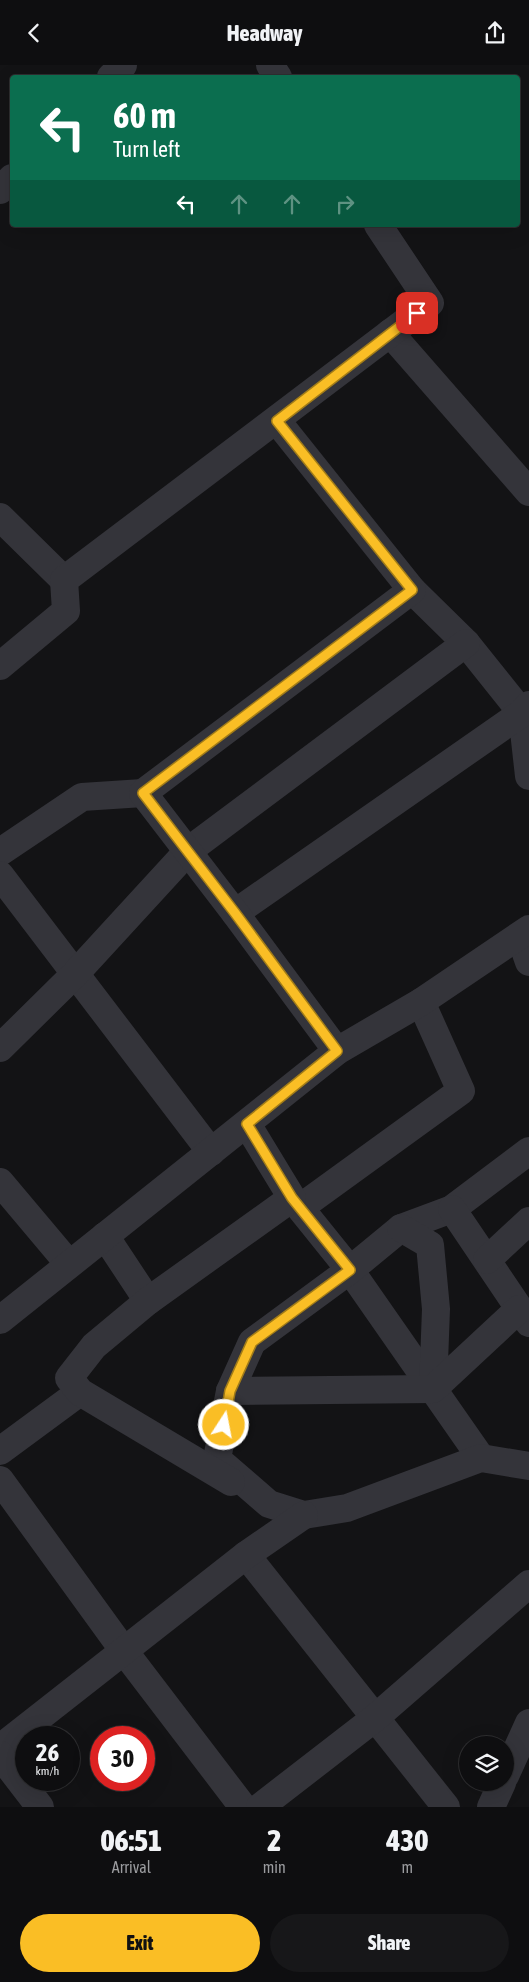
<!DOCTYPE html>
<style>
body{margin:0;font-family:"Asap Condensed",sans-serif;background:#171719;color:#f1f3f6;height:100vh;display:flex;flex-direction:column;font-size:19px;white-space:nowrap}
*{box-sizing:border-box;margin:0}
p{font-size:16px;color:#9b9c9f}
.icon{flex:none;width:28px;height:28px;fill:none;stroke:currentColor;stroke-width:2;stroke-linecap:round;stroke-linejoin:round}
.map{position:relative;height:1742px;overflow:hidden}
.drawer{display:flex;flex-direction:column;background:#0e0e10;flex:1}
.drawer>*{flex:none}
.guide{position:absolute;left:10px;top:10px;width:510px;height:152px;border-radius:5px;box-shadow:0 5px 20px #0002,0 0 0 1px #2e2e30;background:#0b6e4f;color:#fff;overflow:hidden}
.tools{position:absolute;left:459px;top:1671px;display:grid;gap:10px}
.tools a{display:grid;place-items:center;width:55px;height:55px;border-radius:50%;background:#0e0e10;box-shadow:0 5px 20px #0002,0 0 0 1px #2e2e30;font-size:25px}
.speed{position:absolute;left:15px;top:1661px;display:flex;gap:10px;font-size:25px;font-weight:700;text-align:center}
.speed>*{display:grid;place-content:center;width:65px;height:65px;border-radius:50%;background:#0e0e10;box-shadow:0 5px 20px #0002,0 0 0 1px #2e2e30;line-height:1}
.speed small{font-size:12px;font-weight:400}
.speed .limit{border:8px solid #d22;background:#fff;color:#111}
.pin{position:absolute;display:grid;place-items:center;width:42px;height:42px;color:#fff;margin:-21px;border-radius:10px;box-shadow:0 2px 8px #0006}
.me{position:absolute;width:55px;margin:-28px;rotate:11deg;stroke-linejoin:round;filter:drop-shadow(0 0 4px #0008)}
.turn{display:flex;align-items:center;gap:18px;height:105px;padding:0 20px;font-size:22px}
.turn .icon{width:65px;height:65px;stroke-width:2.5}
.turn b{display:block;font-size:35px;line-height:42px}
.lanes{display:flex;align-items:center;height:48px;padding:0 20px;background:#0003;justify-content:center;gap:25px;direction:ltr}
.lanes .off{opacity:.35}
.eta{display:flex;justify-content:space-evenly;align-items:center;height:85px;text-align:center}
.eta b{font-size:30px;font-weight:800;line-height:35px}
.button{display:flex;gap:10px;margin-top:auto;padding:10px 20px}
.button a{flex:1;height:58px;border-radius:30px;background:#fabe25;color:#111;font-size:20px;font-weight:800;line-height:58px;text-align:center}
.button a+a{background:#171719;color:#f1f3f6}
header{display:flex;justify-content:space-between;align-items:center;height:65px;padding:0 20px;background:#0e0e10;font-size:22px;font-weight:800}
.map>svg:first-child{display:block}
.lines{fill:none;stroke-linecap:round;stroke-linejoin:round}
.street{stroke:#34343a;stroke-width:28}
.route-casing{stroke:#a27c18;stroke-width:12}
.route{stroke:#fabe25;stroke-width:9}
</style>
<header><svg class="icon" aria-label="back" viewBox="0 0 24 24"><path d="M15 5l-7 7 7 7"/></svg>Headway<svg class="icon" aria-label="share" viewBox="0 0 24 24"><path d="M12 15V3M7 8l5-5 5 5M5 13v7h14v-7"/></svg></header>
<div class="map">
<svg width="529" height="1742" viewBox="0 0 529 1742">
<rect width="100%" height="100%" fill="#131315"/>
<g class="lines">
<g class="street">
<path d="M270 0 278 12"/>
<path d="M111 12 123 0"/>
<path d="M0 125 12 113"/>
<path d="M390 268 529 427"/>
<path d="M277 356 412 525 466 578 522 648 529 711"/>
<path d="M0 452 64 515"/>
<path d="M0 601 66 546 64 515 430 238 378 160"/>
<path d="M0 787 82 732 143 728"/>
<path d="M0 810 211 1087"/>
<path d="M235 848 522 648 529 640"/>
<path d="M520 871 529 897"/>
<path d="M0 983 76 908 188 786 466 578"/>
<path d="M337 986 235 848 143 728 412 525"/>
<path d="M247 1059 292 1133 350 1205 481 1393"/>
<path d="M529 1086 452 1144 401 1163 350 1205 252 1277 230 1326 217 1394 269 1439 304 1450 347 1443 481 1393 529 1401"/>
<path d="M0 1117 69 1199"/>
<path d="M301 1142 461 1026 421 937"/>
<path d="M452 1144 529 1258"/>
<path d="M401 1163 430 1180 436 1244 433 1324"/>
<path d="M105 1171 148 1236"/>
<path d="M487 1195 529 1156"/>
<path d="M0 1255 337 986 421 937 529 864"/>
<path d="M230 1326 433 1324 519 1244"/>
<path d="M0 1386 80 1327"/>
<path d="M0 1415 124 1586 243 1742"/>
<path d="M231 1417 80 1327 69 1313 94 1281 148 1236 292 1133"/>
<path d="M246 1490 446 1742"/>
<path d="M0 1683 246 1490 304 1450"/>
<path d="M0 1690 40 1742"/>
<path d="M505 1711 529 1658"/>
<path d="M260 1742 375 1653 529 1519"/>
<path d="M491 1742 502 1718"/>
</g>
</g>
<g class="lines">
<defs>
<path id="route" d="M224 1360 230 1326 252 1277 350 1205 292 1133 247 1059 337 986 235 848 143 728 412 525 277 356 417 248"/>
</defs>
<use href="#route" class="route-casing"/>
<use href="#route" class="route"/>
</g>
</svg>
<div class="tools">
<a><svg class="icon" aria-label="layers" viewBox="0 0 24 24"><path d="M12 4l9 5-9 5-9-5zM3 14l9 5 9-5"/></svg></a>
</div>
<div class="speed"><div>26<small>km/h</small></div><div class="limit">30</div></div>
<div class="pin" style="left:417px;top:248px;background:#d93025"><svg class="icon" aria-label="arrive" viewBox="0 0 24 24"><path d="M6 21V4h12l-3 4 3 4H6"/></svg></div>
<svg class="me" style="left:224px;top:1360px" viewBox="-20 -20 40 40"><circle r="17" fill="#fabe25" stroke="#fff" stroke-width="3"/><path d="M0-11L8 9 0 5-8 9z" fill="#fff"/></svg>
<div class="guide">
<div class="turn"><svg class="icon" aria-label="left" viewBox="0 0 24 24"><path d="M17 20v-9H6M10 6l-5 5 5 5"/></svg><div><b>60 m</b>Turn left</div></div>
<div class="lanes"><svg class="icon" aria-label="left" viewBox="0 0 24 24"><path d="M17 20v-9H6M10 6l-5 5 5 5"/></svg><svg class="icon off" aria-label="ahead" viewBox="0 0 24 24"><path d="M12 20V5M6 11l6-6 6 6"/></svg><svg class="icon off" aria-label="ahead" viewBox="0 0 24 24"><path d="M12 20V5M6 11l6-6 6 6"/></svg><svg class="icon off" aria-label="right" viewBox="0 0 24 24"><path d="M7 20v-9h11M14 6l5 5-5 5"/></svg></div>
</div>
</div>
<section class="drawer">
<div class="eta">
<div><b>06:51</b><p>Arrival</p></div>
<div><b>2</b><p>min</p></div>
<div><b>430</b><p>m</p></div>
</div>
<div class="button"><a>Exit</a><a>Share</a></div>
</section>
